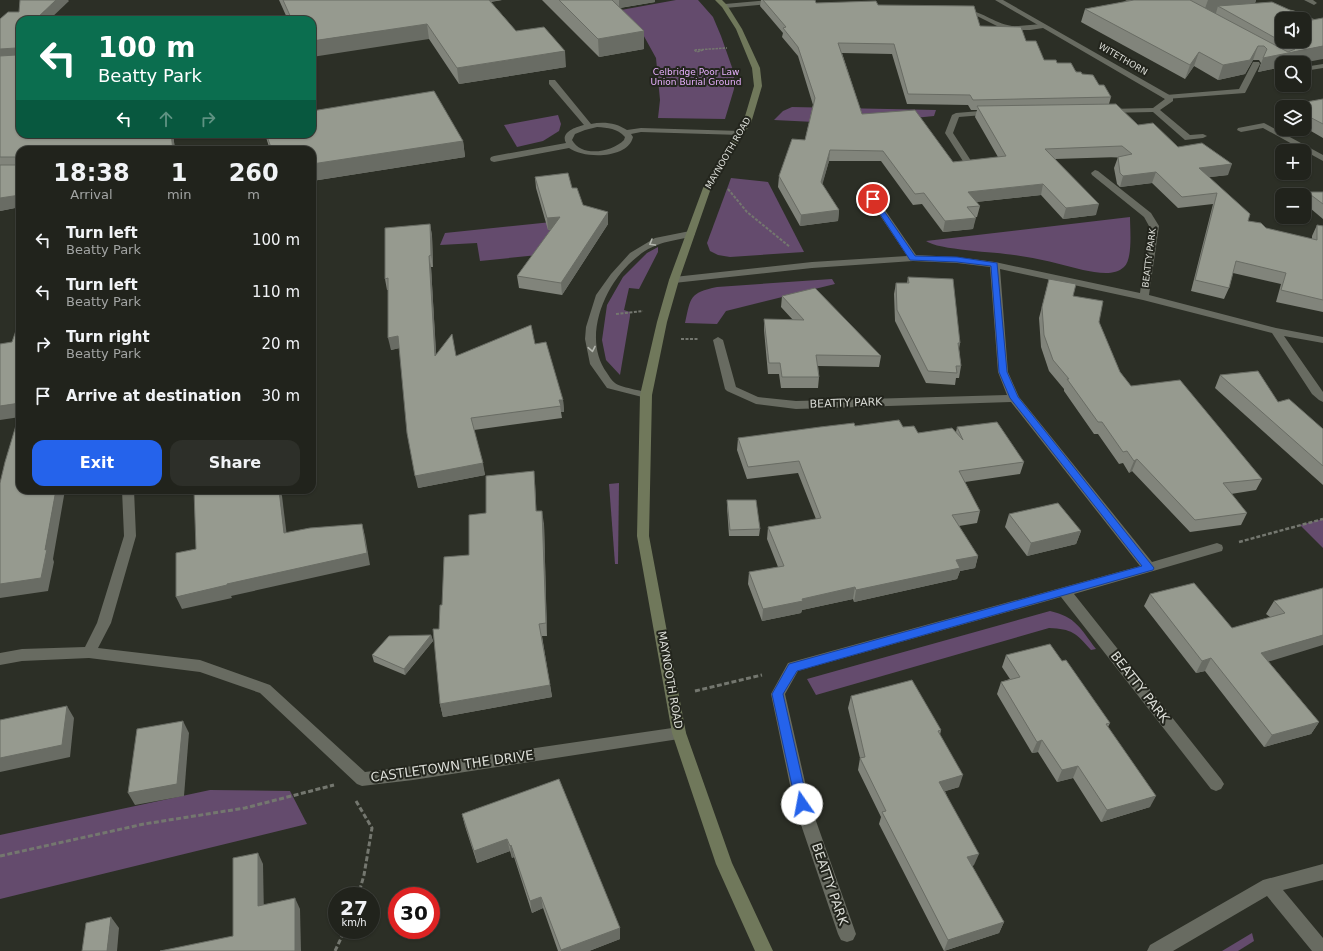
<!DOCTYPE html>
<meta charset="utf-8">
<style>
body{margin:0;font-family:"DejaVu Sans",sans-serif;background:#2d2f29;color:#f1f3f6;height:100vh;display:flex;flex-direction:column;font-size:15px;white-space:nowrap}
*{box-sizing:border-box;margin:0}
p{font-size:13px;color:#a2a4a3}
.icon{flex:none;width:22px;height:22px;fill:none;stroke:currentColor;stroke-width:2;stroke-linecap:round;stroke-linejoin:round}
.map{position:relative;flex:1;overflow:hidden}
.sheet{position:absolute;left:16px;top:146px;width:300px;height:348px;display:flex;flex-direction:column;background:#21231c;border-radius:12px;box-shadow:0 1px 3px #0004,0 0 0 1px #3e403b}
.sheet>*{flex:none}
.hud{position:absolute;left:16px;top:16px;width:300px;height:122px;border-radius:12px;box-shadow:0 1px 3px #0004,0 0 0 1px #3e403b;background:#0b6e4f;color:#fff;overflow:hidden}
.fabs{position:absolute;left:1275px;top:12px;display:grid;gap:8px}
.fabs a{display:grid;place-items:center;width:36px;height:36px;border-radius:8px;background:#21231c;box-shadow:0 1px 3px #0004,0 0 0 1px #3e403b;font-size:20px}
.speed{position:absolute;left:328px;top:887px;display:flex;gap:8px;font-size:20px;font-weight:700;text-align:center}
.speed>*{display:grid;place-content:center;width:52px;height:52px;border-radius:50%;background:#21231c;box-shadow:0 1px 3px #0004,0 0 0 1px #3e403b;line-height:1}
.speed small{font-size:10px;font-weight:400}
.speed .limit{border:6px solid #d22;background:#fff;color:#111}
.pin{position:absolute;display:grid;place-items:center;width:34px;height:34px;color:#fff;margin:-17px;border:2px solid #fff;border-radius:50%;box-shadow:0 1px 4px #0007}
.me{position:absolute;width:44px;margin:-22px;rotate:348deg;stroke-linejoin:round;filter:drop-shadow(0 0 3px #0008)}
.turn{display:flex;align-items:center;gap:14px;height:84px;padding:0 16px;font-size:18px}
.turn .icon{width:52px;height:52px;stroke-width:2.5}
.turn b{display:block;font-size:28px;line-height:34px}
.lanes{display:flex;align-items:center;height:38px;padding:0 16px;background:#0003;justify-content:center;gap:20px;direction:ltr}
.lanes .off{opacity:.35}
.eta{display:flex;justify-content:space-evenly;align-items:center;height:68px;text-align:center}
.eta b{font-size:24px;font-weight:600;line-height:28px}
.action{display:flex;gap:8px;margin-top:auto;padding:8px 16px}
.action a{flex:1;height:46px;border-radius:12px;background:#2563eb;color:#fff;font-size:16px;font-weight:600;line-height:46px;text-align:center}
.action a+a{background:#2d2f29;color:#f1f3f6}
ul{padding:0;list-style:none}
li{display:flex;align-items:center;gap:12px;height:52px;padding:0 16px}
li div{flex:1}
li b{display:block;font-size:15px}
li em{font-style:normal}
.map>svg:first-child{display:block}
.green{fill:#644b6d}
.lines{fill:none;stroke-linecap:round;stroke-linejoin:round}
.path-far3{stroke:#74776f;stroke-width:1.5;stroke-dasharray:2.5 1;stroke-linecap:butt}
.path-far2{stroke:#74776f;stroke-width:2;stroke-dasharray:3 1.5;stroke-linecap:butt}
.path-far1{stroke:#74776f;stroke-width:2.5;stroke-dasharray:4 2;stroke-linecap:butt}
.path{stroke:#74776f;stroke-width:3;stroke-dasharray:5 2.5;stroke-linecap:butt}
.service{fill:#686b61;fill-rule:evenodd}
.minor{fill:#686b61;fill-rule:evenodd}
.tertiary{fill:#686b61;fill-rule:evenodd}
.secondary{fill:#70785b;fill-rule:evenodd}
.wall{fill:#81847b;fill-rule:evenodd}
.shaded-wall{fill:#696c64}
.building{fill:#969a8f;stroke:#696c64;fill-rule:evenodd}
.oneway{stroke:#b3b6ae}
.route{fill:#2563eb;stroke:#184099}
.labels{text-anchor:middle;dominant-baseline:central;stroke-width:4;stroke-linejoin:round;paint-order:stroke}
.far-street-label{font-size:9px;fill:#dcded8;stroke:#23251d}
.far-park-label{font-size:9px;fill:#e8b1fe;stroke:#23251d}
.street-label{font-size:11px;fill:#dcded8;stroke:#23251d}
.near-street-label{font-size:13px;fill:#dcded8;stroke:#23251d}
</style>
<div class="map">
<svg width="1323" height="951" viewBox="0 0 1323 951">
<rect width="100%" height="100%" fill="#2c2f26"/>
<g class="green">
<path d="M676 0H698L713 17 721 36 734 73V89L725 119 658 118 660 100 656 58 640 29 621 10Z"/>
<path d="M792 107 936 110 934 116 855 124 774 120 783 111Z"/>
<path d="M558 115 561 124 559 131 543 141 517 147 504 125Z"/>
<path d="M731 178 768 182 804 252 730 257 718 255 710 251 707 243Z"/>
<path d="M1130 217C1130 229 1133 259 1124 267 1113 277 1096 272 1083 270 1060 264 1037 258 1014 255 996 252 938 250 926 241Z"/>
<path d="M571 220 548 254 480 261 477 243 440 245 445 233Z"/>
<path d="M658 247V252L639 289 629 288 624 310 630 312V316L620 375 606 360 602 340 607 305 623 277 647 253Z"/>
<path d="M832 279 835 284 726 311 717 324 685 323C691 297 689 293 717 287Z"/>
<path d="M619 483 618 564H615L609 484Z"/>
<path d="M1323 519V548L1300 525Z"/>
<path d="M1050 611C1076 617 1080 628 1096 649L1091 650C1076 633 1072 629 1049 628L816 695 807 679Z"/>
<path d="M210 790 290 791 307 824 0 899V835Z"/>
<path d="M1252 933 1254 941 1238 951H1222Z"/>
</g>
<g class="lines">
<path class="path-far3" d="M703 50 697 52 694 50 727 48"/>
<g class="path-far2">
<path d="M728 189 747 212 790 247"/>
<path d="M616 314 643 311"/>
<path d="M681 339H698"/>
</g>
<path class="path-far1" d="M1239 542 1323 519"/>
<g class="path">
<path d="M695 691 762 675"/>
<path d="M356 801 372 828 364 875 358 896"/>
<path d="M0 856 144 824 245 808 334 785"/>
<path d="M335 951 345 930"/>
</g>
<g class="service">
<path d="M1304 0H1313L1317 3 1314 5Z"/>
<path d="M961 9C981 10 993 23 1012 26 1020 27 1042 22 1046 26L1043 28 1030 30H1011L997 26 973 14 959 12 958 11Z"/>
<path d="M1279 9 1293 10 1314 19 1311 21 1290 13 1277 12V10Z"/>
<path d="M1253 62H1259L1260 64 1245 93 1166 99 1162 97 1166 95 1239 89Z"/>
<path d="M1323 64V68L1304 71V67Z"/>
<path d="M549 80H555L591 124C603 121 617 123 627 130L641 128 741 131 745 133 741 135 641 132 631 134 633 137C628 159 584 159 569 148L494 162 491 161 490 159 491 157 494 156 566 143C560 132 576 127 584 125L549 84ZM597 127C608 128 617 128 625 137L624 140C612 152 582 158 572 140L575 134 585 130Z"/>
</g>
<g class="minor">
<path d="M995 0H1003L1173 97V101L1160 110 1190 135 1203 134 1207 136 1203 138 1185 140 1153 112 1105 113 1104 111 1108 109 1153 108 1165 99Z"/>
<path d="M992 110 996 112 995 114 959 117 953 133 975 167 974 169H968L945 133 952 115 956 113Z"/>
<path d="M1264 123 1323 155V161L1263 128 1241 132 1237 130 1238 128Z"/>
<path d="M1095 170 1098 171 1151 213 1159 226 1149 295 1276 328 1323 337V343L1284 336 1323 392V402L1319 400 1312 394 1272 333 1143 300 1000 269 1008 372 1019 397 1152 562 1217 543 1222 545 1223 548 1222 551 1074 594 1221 779 1224 784 1221 789 1216 791 1211 789 1061 597 798 671 785 694 810 804 856 934 853 940 847 942 841 940 838 934 794 804 771 694 788 663 1140 566 1011 402 796 409 756 404 727 391 725 389 713 340 718 337 723 340 736 387 758 397 796 401 1007 395 998 372 990 267 957 263 913 261 812 268 674 283 669 280 674 277 812 262 907 256 869 199 873 196 876 197 916 255 957 257 995 262 1140 293 1149 226 1144 217 1092 175 1091 173Z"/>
<path d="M690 231 695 234 693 236C671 242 656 241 637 257 605 282 581 338 607 373 609 376 612 381 615 383 619 387 643 391 650 393L652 395 650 397 646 398 607 388 590 364 585 339 586 327 596 295 611 274 630 253 655 238Z"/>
<path d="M122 490H134L136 536 111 623 98 648 200 660 270 685 365 772 413 766 679 727 684 729 686 733 684 737 679 739 413 780 362 786 357 784 260 693 200 672 89 658 22 661 0 665V653L22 649 85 647 97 623 124 536Z"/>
<path d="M1323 864V880L1283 890 1323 938V951H1312L1267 896 1173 951H1147L1150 945 1263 880Z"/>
</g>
<g class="tertiary">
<path d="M771 0H796L793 2 725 8 722 6 725 4Z"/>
<path d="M1125 0H1152C1147 4 1130 4 1125 0Z"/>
</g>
<path class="secondary" d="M715 0H722L727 5 742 29 760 68 762 86 751 123 723 166 711 188 679 280 667 322 652 395 649 536 686 733 732 863 773 951H755L716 864 672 733 637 536 640 395 657 322 669 280 703 188 715 166 743 123 754 86 752 68 736 29 722 7Z"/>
</g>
<g class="wall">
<path d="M279 0H502L491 2 516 31 566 67 459 84 429 39 312 20H288Z"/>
<path d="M542 0H655V2L620 8 644 31V49L599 57Z"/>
<path d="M761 0H815L816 3 878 5 980 26 1026 41 1044 60 1057 63 1082 74 1099 85 1111 97 1109 104 1138 125 1228 175 1209 177 1248 221 1266 228 1312 239V236L1317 225 1323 226V312L1276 302 1281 284 1233 273 1229 288 1224 299 1191 291 1213 204 1178 208 1152 183 1120 187 1117 184 1114 168 1118 157H1119L1055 159 1096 215 1063 219 1041 195 976 202 980 206 977 217H975L973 229 943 232 922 204 913 205 881 161H829L822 184 839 210 838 221 800 226 778 187 779 176 805 140 813 105 798 56 782 37 783 33 760 6ZM842 53 892 54 907 104 968 105 971 110H977L975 117 998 157 953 162 862 114Z"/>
<path d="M1134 0H1256L1255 3 1312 20 1323 18 1282 63V67L1258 72 1261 63 1259 60H1253L1245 74 1218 80 1194 66 1185 79 1081 22 1085 9Z"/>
<path d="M69 1 20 20V134H173L175 150H20V207L0 211V19L19 12Z"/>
<path d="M1323 99V138L1304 127V107H1288L1289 105Z"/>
<path d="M265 134H312L463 141 465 157 312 181V150H270Z"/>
<path d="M535 177 572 188 583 205 608 224 562 295 519 288 517 276 551 230H548L536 188Z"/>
<path d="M1307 192H1323V219L1304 203V200Z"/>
<path d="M430 224 432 236 433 267H431L436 354 456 356 535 344 563 400 564 412H561L562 418 474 430 485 475 418 488 399 348 391 350 388 290H387L385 279Z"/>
<path d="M908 277 960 343 959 349 961 366 959 378H956L955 385 926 383 895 321 894 294 896 283H907Z"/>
<path d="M1049 279 1073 296 1099 322 1120 372 1131 386 1262 479 1256 490 1231 494 1247 513 1241 525 1190 532 1132 471 1129 473 1123 463 1119 464 1098 434H1094L1064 391V389L1049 371 1041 347 1039 318Z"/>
<path d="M782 296 881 356 879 367 818 366 819 377 818 388H781L779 374H768L764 330V319L793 320 781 307Z"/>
<path d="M1220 375 1278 402 1323 429V485L1215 388Z"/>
<path d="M855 426 903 427 918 433 956 432 957 427 1024 462 1020 474 965 482 980 511 977 523 959 526 978 556 975 568 960 571 957 579 854 602 853 599 802 610 801 613 762 621 748 584 749 572 778 567 767 539 768 527 816 519 798 473 747 479 737 450 738 438Z"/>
<path d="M535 484 536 511 544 524 547 636H542L552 697 443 717 440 704 439 629 442 605 469 555 486 513Z"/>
<path d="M727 500 760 529 759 536H729L727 507Z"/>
<path d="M1009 514 1081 531 1076 544 1027 556 1005 527Z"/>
<path d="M1323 588 1268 661 1319 722 1311 734 1264 747 1205 671 1196 673 1144 606 1150 594 1232 628 1270 617 1266 614 1274 601Z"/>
<path d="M431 635 433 641 405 675 374 662 372 655Z"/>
<path d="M1006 655 1062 661 1110 723 1108 727 1150 807 1101 822 1073 778 1057 782 1038 752 1032 753 997 694 1001 682 1010 679 1002 667Z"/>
<path d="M851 696 941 730 940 735 959 787 945 791 974 865 972 866 1004 922 999 933 944 951 879 824 881 817 858 770 860 758 848 708Z"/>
<path d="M559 779 620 928V939L589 951H558L543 908 532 913 514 857 512 858 510 851 477 863 465 826 462 814Z"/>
</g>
<g class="shaded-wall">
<path d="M56 0H68L69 1 49 20H35Z"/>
<path d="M480 0H502L480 3Z"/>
<path d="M619 0H655V2L619 8Z"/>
<path d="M1208 0H1256L1253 9 1218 6 1216 13 1203 14Z"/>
<path d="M427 24 429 39 312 57V41Z"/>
<path d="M644 31V49L599 57 598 39Z"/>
<path d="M1258 46 1253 60 1245 74 1218 80 1223 65Z"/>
<path d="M1323 46V59L1302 63H1282V67L1258 72 1263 58Z"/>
<path d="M16 48 20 58 0 60V49Z"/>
<path d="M565 51 566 67 459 84 457 68Z"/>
<path d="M1199 52 1194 66 1185 79 1190 65Z"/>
<path d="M171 134H173L175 150H173Z"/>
<path d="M463 141 465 157 312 181V164Z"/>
<path d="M830 150 829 161 820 193 821 182Z"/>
<path d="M1232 164 1228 175 1195 179 1199 168Z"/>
<path d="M1156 172 1152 183 1120 187 1123 176Z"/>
<path d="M1043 184 1041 195 966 203 968 192Z"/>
<path d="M20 195V207L0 211V198Z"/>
<path d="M1099 204 1096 215 1063 219 1066 208Z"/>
<path d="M839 210 838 221 800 226 801 215Z"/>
<path d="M608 212V224L562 295 561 283Z"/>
<path d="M560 217 561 228 548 230 547 218Z"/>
<path d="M976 218 973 229 943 232 945 221Z"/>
<path d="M430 224 432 236 433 267 431 255Z"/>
<path d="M429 256 431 267 437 368 435 356Z"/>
<path d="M398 336 400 348 391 350 388 338Z"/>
<path d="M559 400H563L564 412H561Z"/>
<path d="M20 403V417L0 420V406Z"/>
<path d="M1137 459 1132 471 1129 473 1134 461Z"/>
<path d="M483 463 485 475 418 488 415 476Z"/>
<path d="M534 471 535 484 537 524 536 511Z"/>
<path d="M56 490H65L53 559 54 562 48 591 0 598V584L45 550Z"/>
<path d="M279 490H280L282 496 288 545 284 533Z"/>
<path d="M542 511 544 524 547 636 546 623Z"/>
<path d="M362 524 365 536 370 565 231 596 232 598 182 609 176 597 227 584Z"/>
<path d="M1081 531 1076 544 1027 556 1031 543Z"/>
<path d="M978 556 975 568 960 571 957 579 854 602 856 590 956 560Z"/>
<path d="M855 587 853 599 802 610 801 613 762 621 763 609 802 599Z"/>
<path d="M431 635 433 641 405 675 404 669Z"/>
<path d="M1323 635V645L1254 666 1261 653Z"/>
<path d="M1211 658 1205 671 1196 673 1202 661Z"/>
<path d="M550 685 552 697 443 717 440 704Z"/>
<path d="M67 706 74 718 70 757 0 772V758Z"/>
<path d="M183 721 189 733 184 796 135 805 128 793Z"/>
<path d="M1319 722 1311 734 1264 747 1272 735Z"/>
<path d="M1042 740 1038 752 1032 753 1037 742Z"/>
<path d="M1078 766 1073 778 1057 782 1062 770Z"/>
<path d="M963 775 959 787 936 794 939 782Z"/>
<path d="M1156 796 1150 807 1101 822 1107 810Z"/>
<path d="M507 839 510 851 477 863 474 851Z"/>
<path d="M511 845 514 857 512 858 510 846Z"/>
<path d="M258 853 263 864 264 917 258 906Z"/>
<path d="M979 854 974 865 963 869 967 857Z"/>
<path d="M541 897 543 908 532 913 530 901Z"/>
<path d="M295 898 300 909 301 951H295Z"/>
<path d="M111 917 119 928 117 951H107Z"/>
<path d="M1004 922 999 933 944 951 948 940Z"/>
<path d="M620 928V939L589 951H561V950Z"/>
</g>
<g class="building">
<path d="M20 0H56L35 20H20V134H171L173 150H20V195L0 198V165H16L17 158 15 157H0V56L16 55 18 53 16 48 0 49V19L8 12H19Z"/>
<path d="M283 0H489L516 31 544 27 565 51 457 68 427 24 312 41V20H292Z"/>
<path d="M559 0H612L644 31 598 39Z"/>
<path d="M763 0H815L816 3 876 1 878 5 974 6 980 26 1021 27 1026 41H1036L1044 60H1056L1057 63H1071L1076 72H1081L1082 74 1093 75 1099 85H1104L1111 97 973 100 970 95 908 94 894 44 838 43 862 114 915 110 953 162 1006 156 977 106 1116 104 1138 125 1153 123 1178 147 1202 143 1232 164 1199 168 1250 214 1248 221 1261 223 1266 228 1317 240V225L1323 226V300L1281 290 1286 273 1236 261 1229 288 1195 280 1217 193 1182 197 1156 172 1123 176 1120 173 1118 157 1132 154 1122 146 1045 149 1099 204 1066 208 1043 184 968 192 980 206 967 207 976 218 945 221 924 193 915 194 883 151 830 150 821 182 839 210 801 215 779 176 792 139 805 140 815 98 798 47 783 28 786 27Z"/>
<path d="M1134 0H1190L1288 52 1295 49 1218 6 1272 2 1312 20 1323 18V46L1263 58 1267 49 1264 46H1258L1250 60 1223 65 1199 52 1190 65 1085 9ZM1282 19H1304V41H1282Z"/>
<path d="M81 18V20H67Z"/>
<path d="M434 91 463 141 312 164V150H272L266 134H312V111Z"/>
<path d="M1323 99V124L1304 114V107H1292L1289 105Z"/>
<path d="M568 173 572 188H577L583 205 608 212 561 283 517 276 560 217 547 218 535 177Z"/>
<path d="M1307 192H1323V204Z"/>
<path d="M430 224 431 255 429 256 435 356 452 334 456 356 531 325 535 344 546 342 563 400H559L561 406 471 418 483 463 415 476 407 433 398 336 388 338V278L385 279V228Z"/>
<path d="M908 277 953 279 960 343H958L961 366H956L957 373 928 371 897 310 896 283H909Z"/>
<path d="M1049 279 1076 284 1073 296 1103 301 1099 322 1120 372 1131 386 1180 380 1262 479 1223 483 1247 513 1195 520 1137 459 1134 461 1127 451 1123 452 1102 422H1098L1067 379H1069L1053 360 1044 335 1042 307Z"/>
<path d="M815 288 881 356 816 355 819 377H782L780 363H769L764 319 804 320 782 296Z"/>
<path d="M20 319V403L0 406V344L12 342Z"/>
<path d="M1258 371 1278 402 1289 399 1323 429V466L1220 375Z"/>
<path d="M20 412V490H56L45 550 47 549 41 578 0 584V483L5 462Z"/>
<path d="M899 420 903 427 914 426 918 433 952 428 963 440 957 427 997 422 1024 462 959 471 980 511 952 515 978 556 956 560 960 568 856 590 855 587 802 599 803 601 763 609 749 572 784 566 768 527 821 518 799 461 748 467 738 438 820 427 854 423 855 426Z"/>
<path d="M534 471 536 511H542L546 623 539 624 550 685 440 704 433 629H439L440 605H442L444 557 469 555V515L486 513V476Z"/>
<path d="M194 490H279L284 533 310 528 362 524 367 553 227 584V585L176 597V553L196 549Z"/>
<path d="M727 500H756L760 529 730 530Z"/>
<path d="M1058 503 1081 531 1031 543 1009 514Z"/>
<path d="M1194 583 1232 628 1285 613 1274 601 1323 588V635L1261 653 1319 722 1272 735 1211 658 1202 661 1150 594Z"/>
<path d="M431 635 404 669 372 655 389 636Z"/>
<path d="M1050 644 1062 661 1066 660 1110 723 1106 724 1156 796 1107 810 1078 766 1062 770 1042 740 1037 742 1001 682 1020 677 1006 655Z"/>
<path d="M912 680 941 730 938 731 963 775 939 782 979 854 967 857 1004 922 948 940 882 812 886 811 860 758 865 757 851 696Z"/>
<path d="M67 706 62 745 0 758V720Z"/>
<path d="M183 721 177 784 128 793 137 729Z"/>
<path d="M559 779 620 928 561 950 541 897 530 901 511 845 510 846 507 839 474 851 462 814Z"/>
<path d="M258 853V906L295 898V951H160L233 936V858Z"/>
<path d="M111 917 107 951H82L86 923Z"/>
</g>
<defs><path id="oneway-chevron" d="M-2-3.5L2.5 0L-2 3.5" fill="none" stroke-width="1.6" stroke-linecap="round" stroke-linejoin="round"/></defs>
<g class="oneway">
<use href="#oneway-chevron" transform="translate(652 243) rotate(150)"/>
<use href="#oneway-chevron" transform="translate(592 349) rotate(79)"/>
</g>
<path class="route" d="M871 198H875L915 256 957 257 997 263 1007 372 1018 397 1154 568 1153 570 1149 571 797 671 783 694 808 804 806 808 802 809 798 808 796 804 772 694 789 664 1142 566 1010 398 999 372 991 266 957 262 910 260 870 199Z"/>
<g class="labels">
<g class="far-street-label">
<text transform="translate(1123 59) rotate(30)">WITETHORN</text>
<text transform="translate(728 153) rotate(-60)">MAYNOOTH ROAD</text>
<text transform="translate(1149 258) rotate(-83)">BEATTY PARK</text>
</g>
<g class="far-park-label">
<text x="696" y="72">Celbridge Poor Law<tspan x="696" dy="10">Union Burial Ground</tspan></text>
</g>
<g class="street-label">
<text transform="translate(846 403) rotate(-2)">BEATTY PARK</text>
<text transform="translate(670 680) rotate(80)">MAYNOOTH ROAD</text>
</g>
<g class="near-street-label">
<text transform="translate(1140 687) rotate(52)">BEATTY PARK</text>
<text transform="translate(452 766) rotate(-8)">CASTLETOWN THE DRIVE</text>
<text transform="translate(830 884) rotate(71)">BEATTY PARK</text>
</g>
</g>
</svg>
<div class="fabs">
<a><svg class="icon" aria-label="sound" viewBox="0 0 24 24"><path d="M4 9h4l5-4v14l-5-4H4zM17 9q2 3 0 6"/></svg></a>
<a><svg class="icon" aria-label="search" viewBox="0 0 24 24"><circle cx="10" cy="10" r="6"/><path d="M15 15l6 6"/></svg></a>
<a><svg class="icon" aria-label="layers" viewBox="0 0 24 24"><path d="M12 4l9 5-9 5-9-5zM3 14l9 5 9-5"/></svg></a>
<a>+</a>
<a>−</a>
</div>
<div class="speed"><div>27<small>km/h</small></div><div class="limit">30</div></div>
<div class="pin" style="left:873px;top:199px;background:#d93025"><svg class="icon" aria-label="arrive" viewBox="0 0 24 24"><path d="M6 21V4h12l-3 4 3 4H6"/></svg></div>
<svg class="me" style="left:802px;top:804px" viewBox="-20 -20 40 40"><circle r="19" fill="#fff"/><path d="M0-13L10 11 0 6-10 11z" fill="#2563eb"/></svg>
<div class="hud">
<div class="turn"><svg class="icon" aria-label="left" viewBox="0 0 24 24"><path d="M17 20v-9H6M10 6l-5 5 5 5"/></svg><div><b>100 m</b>Beatty Park</div></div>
<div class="lanes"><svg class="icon" aria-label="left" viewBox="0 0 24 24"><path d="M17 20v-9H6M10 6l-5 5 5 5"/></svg><svg class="icon off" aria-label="ahead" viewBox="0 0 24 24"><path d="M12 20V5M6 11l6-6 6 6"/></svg><svg class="icon off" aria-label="right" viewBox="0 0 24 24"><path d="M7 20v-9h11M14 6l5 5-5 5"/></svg></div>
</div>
<section class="sheet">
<div class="eta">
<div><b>18:38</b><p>Arrival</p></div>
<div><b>1</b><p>min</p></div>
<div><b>260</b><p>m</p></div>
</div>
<ul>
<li><svg class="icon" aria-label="left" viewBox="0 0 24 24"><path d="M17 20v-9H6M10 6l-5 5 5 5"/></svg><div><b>Turn left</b><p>Beatty Park</p></div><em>100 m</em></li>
<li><svg class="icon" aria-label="left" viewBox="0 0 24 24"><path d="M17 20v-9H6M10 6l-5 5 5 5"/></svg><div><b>Turn left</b><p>Beatty Park</p></div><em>110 m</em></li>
<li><svg class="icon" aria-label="right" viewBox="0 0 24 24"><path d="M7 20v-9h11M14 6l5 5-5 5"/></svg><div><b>Turn right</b><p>Beatty Park</p></div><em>20 m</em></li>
<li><svg class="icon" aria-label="arrive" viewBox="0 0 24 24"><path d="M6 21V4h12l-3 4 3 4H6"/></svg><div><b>Arrive at destination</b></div><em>30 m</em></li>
</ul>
<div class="action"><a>Exit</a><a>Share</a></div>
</section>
</div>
